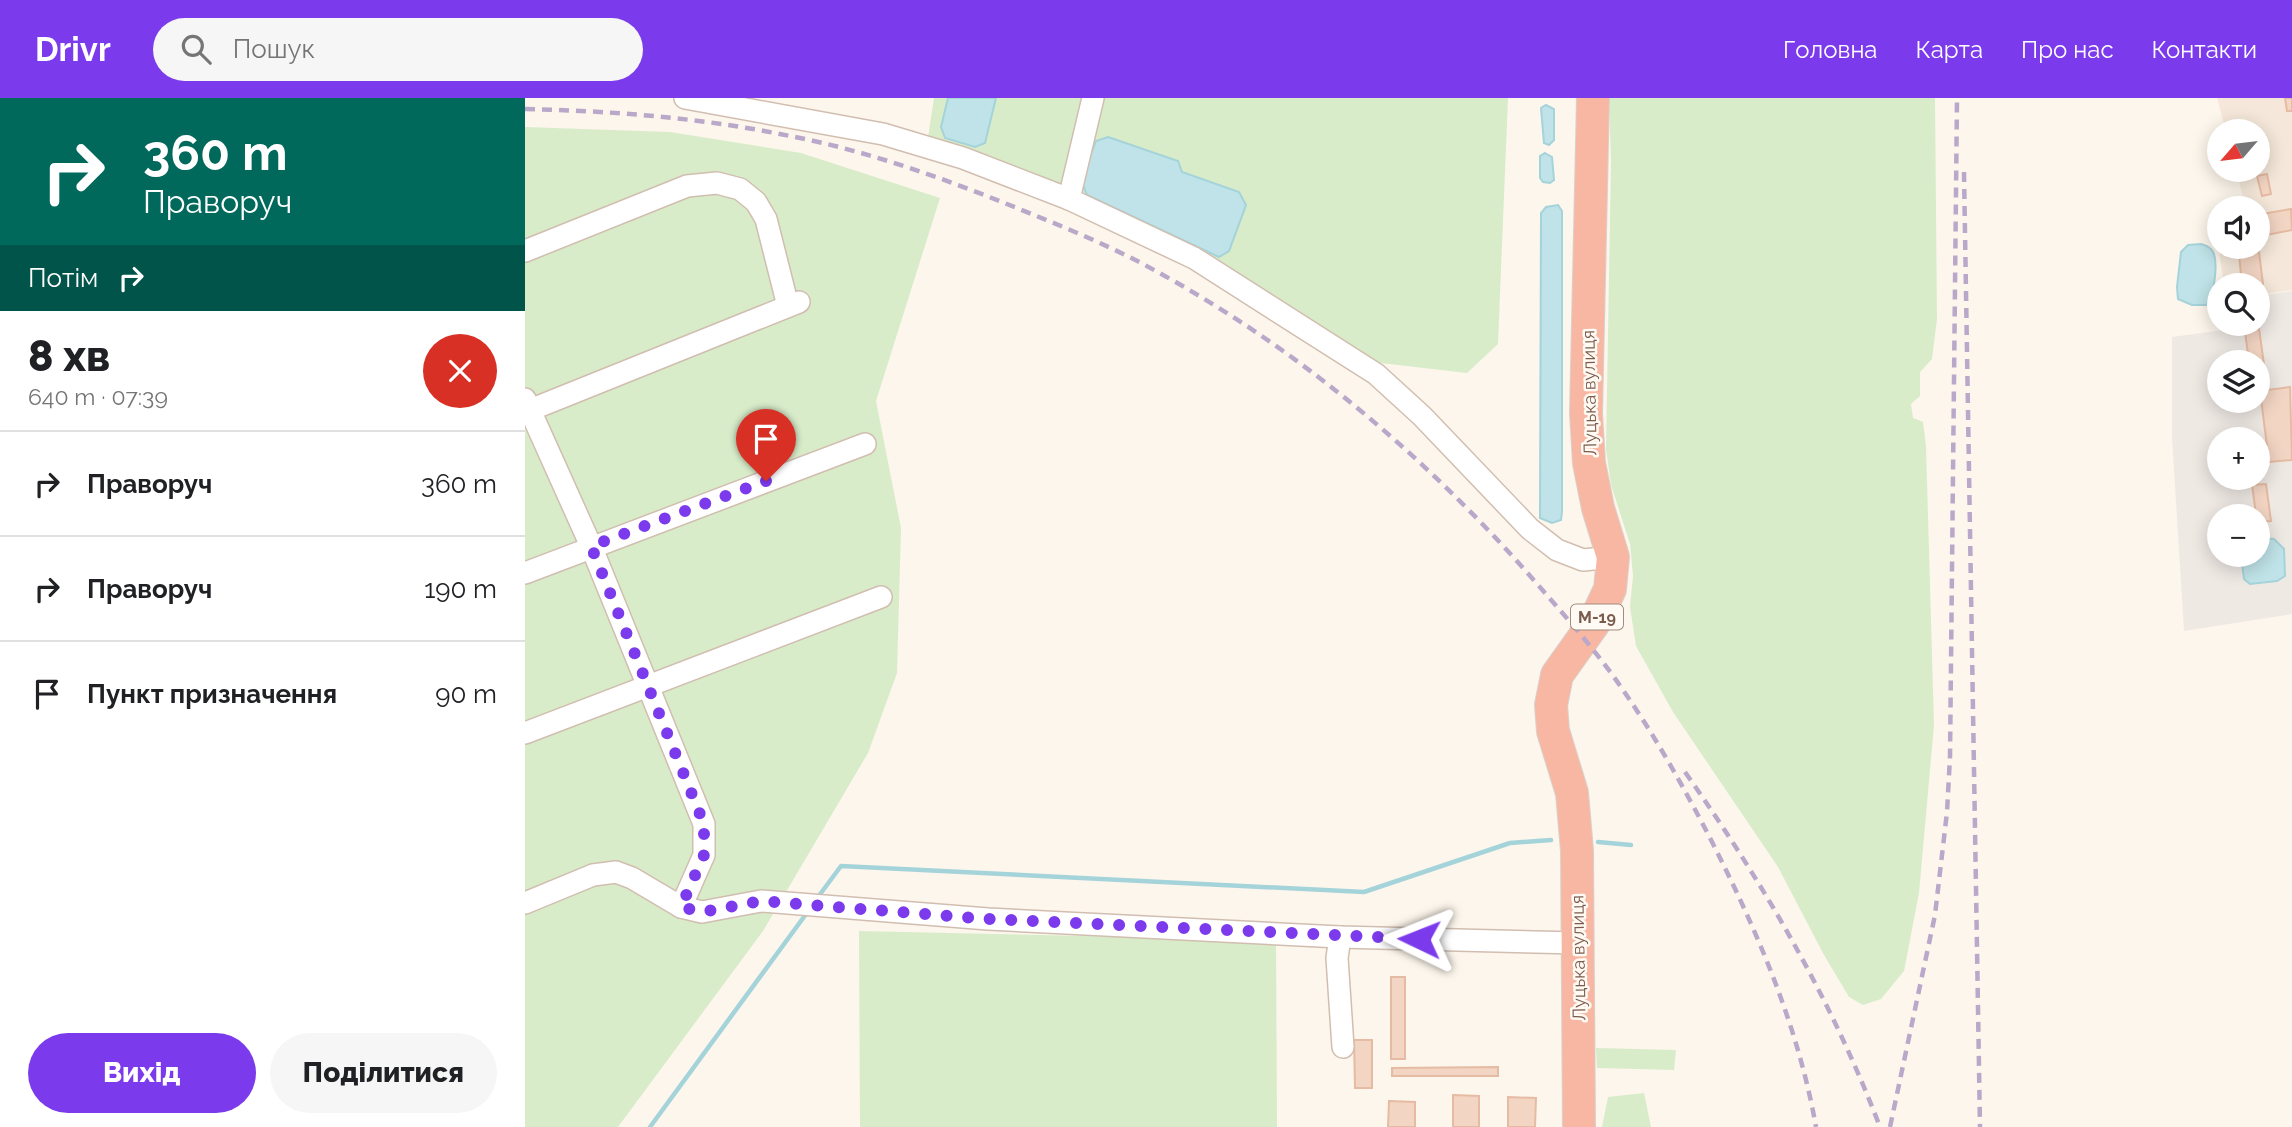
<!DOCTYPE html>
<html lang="uk">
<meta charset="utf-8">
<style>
body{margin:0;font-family:Raleway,sans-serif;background:#f6f6f6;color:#202124;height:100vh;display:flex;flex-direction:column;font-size:26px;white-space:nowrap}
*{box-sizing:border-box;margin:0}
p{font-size:23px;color:#757577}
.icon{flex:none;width:38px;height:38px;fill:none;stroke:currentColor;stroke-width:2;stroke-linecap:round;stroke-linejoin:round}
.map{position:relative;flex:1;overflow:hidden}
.side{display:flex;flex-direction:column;background:#fff;width:525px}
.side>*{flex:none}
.top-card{background:#00695c;color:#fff;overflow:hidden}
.needle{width:46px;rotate:242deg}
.controls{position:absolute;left:1682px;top:21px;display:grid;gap:14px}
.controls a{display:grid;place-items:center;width:63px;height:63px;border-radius:50%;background:#fff;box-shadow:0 4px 18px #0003;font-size:35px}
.pin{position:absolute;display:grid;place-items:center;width:60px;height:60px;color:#fff;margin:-72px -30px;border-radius:50% 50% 50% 0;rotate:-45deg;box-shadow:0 0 7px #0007}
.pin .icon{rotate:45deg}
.me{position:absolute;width:77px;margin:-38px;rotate:272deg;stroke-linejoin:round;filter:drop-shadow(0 0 5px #0008)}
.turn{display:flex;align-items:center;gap:24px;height:147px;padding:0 28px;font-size:32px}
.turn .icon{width:91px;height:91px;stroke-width:2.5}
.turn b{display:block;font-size:49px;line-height:60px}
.then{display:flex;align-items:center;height:66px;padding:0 28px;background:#0003;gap:14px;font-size:26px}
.round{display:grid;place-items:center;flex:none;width:74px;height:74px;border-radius:37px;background:#f6f6f6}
.overview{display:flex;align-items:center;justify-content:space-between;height:119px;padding:0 28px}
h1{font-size:42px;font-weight:800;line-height:52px}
.primary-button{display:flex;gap:14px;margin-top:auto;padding:14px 28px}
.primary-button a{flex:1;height:80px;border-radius:42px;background:#7c3aed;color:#fff;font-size:28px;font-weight:800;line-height:80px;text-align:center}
.primary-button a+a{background:#f6f6f6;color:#202124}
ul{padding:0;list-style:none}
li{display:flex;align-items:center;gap:21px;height:105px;padding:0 28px;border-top:2px solid #e0e0e0}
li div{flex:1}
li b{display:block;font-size:26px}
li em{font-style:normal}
header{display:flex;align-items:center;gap:42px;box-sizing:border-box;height:98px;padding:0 35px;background:#7c3aed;color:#fff}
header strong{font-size:33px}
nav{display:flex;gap:38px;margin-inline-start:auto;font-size:24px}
.search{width:490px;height:63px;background:#f6f6f6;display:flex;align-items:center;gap:18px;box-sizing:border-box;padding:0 24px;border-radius:38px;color:#757577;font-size:26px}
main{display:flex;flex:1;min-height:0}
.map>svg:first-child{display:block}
.residential{fill:#f5e8da}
.industrial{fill:#efe9e4;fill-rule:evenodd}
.green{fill:#d8ecc9}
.water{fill:#bfe3e8;stroke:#a5d3da;stroke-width:2}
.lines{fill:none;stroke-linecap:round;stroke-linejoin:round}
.stream{stroke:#a5d3da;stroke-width:4.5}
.building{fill:#f3d5c3;stroke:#e6bba3;stroke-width:2}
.minor-casing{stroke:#d1beb0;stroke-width:24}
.highway-casing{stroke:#dad1cd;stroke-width:34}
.minor{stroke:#fff;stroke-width:21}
.highway{stroke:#f7b7a3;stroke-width:32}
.rail{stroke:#b9a8c9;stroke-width:4.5;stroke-dasharray:10 7;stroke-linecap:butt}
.route{stroke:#7c3aed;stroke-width:12;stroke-dasharray:0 21.6}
.labels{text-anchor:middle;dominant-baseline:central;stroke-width:5;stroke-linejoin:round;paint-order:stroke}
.shield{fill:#fffaf3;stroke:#a28b7f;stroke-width:2}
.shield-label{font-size:16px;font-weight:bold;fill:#7a5c4d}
.street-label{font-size:18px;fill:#7a5c4d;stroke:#fffaf3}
</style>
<header>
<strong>Drivr</strong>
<div class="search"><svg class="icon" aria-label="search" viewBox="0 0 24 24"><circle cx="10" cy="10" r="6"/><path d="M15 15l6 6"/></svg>Пошук</div>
<nav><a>Головна</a><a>Карта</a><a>Про нас</a><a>Контакти</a></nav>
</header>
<main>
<section class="side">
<div class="top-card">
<div class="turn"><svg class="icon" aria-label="right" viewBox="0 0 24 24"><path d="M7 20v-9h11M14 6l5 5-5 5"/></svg><div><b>360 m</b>Праворуч</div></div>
<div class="then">Потім<svg class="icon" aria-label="right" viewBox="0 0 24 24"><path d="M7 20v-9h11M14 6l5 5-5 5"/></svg></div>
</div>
<div class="overview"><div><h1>8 хв</h1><p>640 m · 07:39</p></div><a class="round" style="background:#d93025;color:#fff"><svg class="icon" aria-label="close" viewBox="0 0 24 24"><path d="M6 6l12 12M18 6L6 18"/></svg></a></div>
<ul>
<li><svg class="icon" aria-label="right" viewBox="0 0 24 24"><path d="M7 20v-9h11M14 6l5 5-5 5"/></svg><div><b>Праворуч</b></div><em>360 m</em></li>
<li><svg class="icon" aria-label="right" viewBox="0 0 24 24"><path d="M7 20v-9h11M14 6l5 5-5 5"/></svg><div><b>Праворуч</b></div><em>190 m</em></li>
<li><svg class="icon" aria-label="arrive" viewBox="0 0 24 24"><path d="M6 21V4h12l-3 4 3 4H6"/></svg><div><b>Пункт призначення</b></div><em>90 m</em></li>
</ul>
<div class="primary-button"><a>Вихід</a><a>Поділитися</a></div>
</section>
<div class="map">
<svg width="1767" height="1029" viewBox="0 0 1767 1029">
<rect width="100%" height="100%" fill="#fdf6ec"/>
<path class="residential" d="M1692 0H1767V192L1733 197 1732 187H1699L1689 117 1694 116V149H1732V110H1721L1711 72H1732V33H1701Z"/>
<path class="industrial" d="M1767 193V516L1659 533 1647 340V239L1706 231V226H1732L1733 198ZM1694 264H1732V303H1694ZM1694 341H1732V380H1694ZM1694 418H1732V457H1694Z"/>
<g class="green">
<path d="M409 0H983L973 246 942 275 847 264 691 167 402 46Z"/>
<path d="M1084 0H1410L1412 221 1407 261 1395 274V298L1386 306 1388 320 1398 324 1401 348 1409 627 1394 795 1379 873 1356 901 1338 907 1324 899 1299 857 1253 769 1148 614 1111 548 1105 509 1108 478 1105 446 1086 387 1081 351 1086 64Z"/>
<path d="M0 29 145 34 276 55 415 100 351 303 376 430 372 575 343 655 238 833 93 1029H0Z"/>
<path d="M334 833 751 842 752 1029H335Z"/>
<path d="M1071 950 1151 952 1149 972 1072 970Z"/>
<path d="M1119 995 1126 1029H1077L1083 999Z"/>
</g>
<g class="water">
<path d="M423 0H471L460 45 450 49 420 40 416 29Z"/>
<path d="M1021 7 1029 11V42L1024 47 1019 45 1016 10Z"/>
<path d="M583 39 653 63 657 74 714 94 721 107 704 153 694 159 562 97 556 82 571 43Z"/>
<path d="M1020 55 1027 59 1029 82 1025 85 1018 84 1015 80V58Z"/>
<path d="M1033 107 1037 113V414L1036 422 1027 425 1015 420 1016 115 1021 109Z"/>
<path d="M1676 146C1679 147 1684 149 1686 151 1695 160 1689 199 1681 207H1667L1653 201 1652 189 1656 154 1663 147Z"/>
<path d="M1737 440 1749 441 1759 451 1760 478 1752 483 1725 486 1719 481 1716 457H1732L1733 441Z"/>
</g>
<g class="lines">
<g class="stream">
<path d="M1073 744 1106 747"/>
<path d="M293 799 316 768 839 794 985 745 1026 742"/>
<path d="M125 1029 284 812"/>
</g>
</g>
<g class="building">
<path d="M1760 0H1767V13H1762Z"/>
<path d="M1742 76 1746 96 1737 98 1732 78Z"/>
<path d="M1766 111 1767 132 1741 137 1737 116Z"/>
<path d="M1734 154 1738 186 1717 187 1714 156Z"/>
<path d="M1732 216 1740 274 1732 275V264H1724L1719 226H1732Z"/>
<path d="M1765 289 1767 362 1744 364 1735 293Z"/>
<path d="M1741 386 1746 423 1732 424 1727 387Z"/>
<rect x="866" y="879" width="14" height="82"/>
<path d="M829 942H847V990H830Z"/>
<path d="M973 969V978H867V970Z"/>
<path d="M928 997 954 998V1029H928Z"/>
<path d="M983 999 1011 1000 1010 1029H983Z"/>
<path d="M864 1003 890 1004V1029H863Z"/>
</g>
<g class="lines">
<defs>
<g id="minor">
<path d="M160 0 358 36 438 60 544 101 669 160 851 276 897 318 1005 431 1032 452 1058 462 1088 459"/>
<path d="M544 101 568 0"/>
<path d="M0 153 162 88 192 85 215 91 231 104 241 121 263 208"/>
<path d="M0 301 66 448 179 726V757L156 809"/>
<path d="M0 314 274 204"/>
<path d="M0 475 340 346"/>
<path d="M0 635 356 499"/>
<path d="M0 805 68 777 91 774 107 780 156 809 177 814 236 803 463 821 815 839 1053 845"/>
<path d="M815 839 812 860 818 949"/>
</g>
<path id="highway" d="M1054 1029 1052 753 1047 695 1028 633 1026 607 1032 577 1069 525 1085 491 1088 459 1073 410 1064 365 1061 315 1068 0"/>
</defs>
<use href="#minor" class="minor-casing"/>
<use href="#highway" class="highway-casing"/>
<use href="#minor" class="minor"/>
<use href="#highway" class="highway"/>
<g class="rail">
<path d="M0 11C89 13 178 20 265 38 338 52 409 77 477 104 524 123 572 142 616 165 771 247 906 362 1020 495 1047 526 1075 558 1098 592 1130 638 1158 688 1184 738 1231 830 1273 927 1291 1029"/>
<path d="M1439 74 1455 1029"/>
<path d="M1160 674C1239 786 1306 901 1355 1029"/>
<path d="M1365 1029 1410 817 1422 714 1425 659 1432 0"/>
</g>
</g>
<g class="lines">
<path class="route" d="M241 383 66 448 179 726V757L156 809 177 814 236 803 463 821 894 841"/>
</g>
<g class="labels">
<rect class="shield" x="1046" y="506.5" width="52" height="25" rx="5"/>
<g class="shield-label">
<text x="1072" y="519">М-19</text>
</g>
<g class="street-label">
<text transform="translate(1064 295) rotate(-91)">Луцька вулиця</text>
<text transform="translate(1053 860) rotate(-91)">Луцька вулиця</text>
</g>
</g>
</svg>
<div class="controls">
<a><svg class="needle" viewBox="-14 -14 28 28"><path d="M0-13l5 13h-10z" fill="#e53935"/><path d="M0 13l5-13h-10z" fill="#757577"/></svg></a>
<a><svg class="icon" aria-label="sound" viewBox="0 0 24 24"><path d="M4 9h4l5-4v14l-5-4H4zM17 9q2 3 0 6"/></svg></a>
<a><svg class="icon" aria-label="search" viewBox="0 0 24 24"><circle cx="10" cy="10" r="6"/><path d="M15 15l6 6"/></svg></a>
<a><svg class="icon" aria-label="layers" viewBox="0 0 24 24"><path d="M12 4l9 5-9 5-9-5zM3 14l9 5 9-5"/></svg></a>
<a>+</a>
<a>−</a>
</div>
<div class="pin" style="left:241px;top:383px;background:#d93025"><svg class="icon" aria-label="arrive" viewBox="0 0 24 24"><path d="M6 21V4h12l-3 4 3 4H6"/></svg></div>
<svg class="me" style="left:894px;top:841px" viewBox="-20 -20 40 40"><path d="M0-17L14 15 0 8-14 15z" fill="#7c3aed" stroke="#fff" stroke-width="4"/></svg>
</div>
</main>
